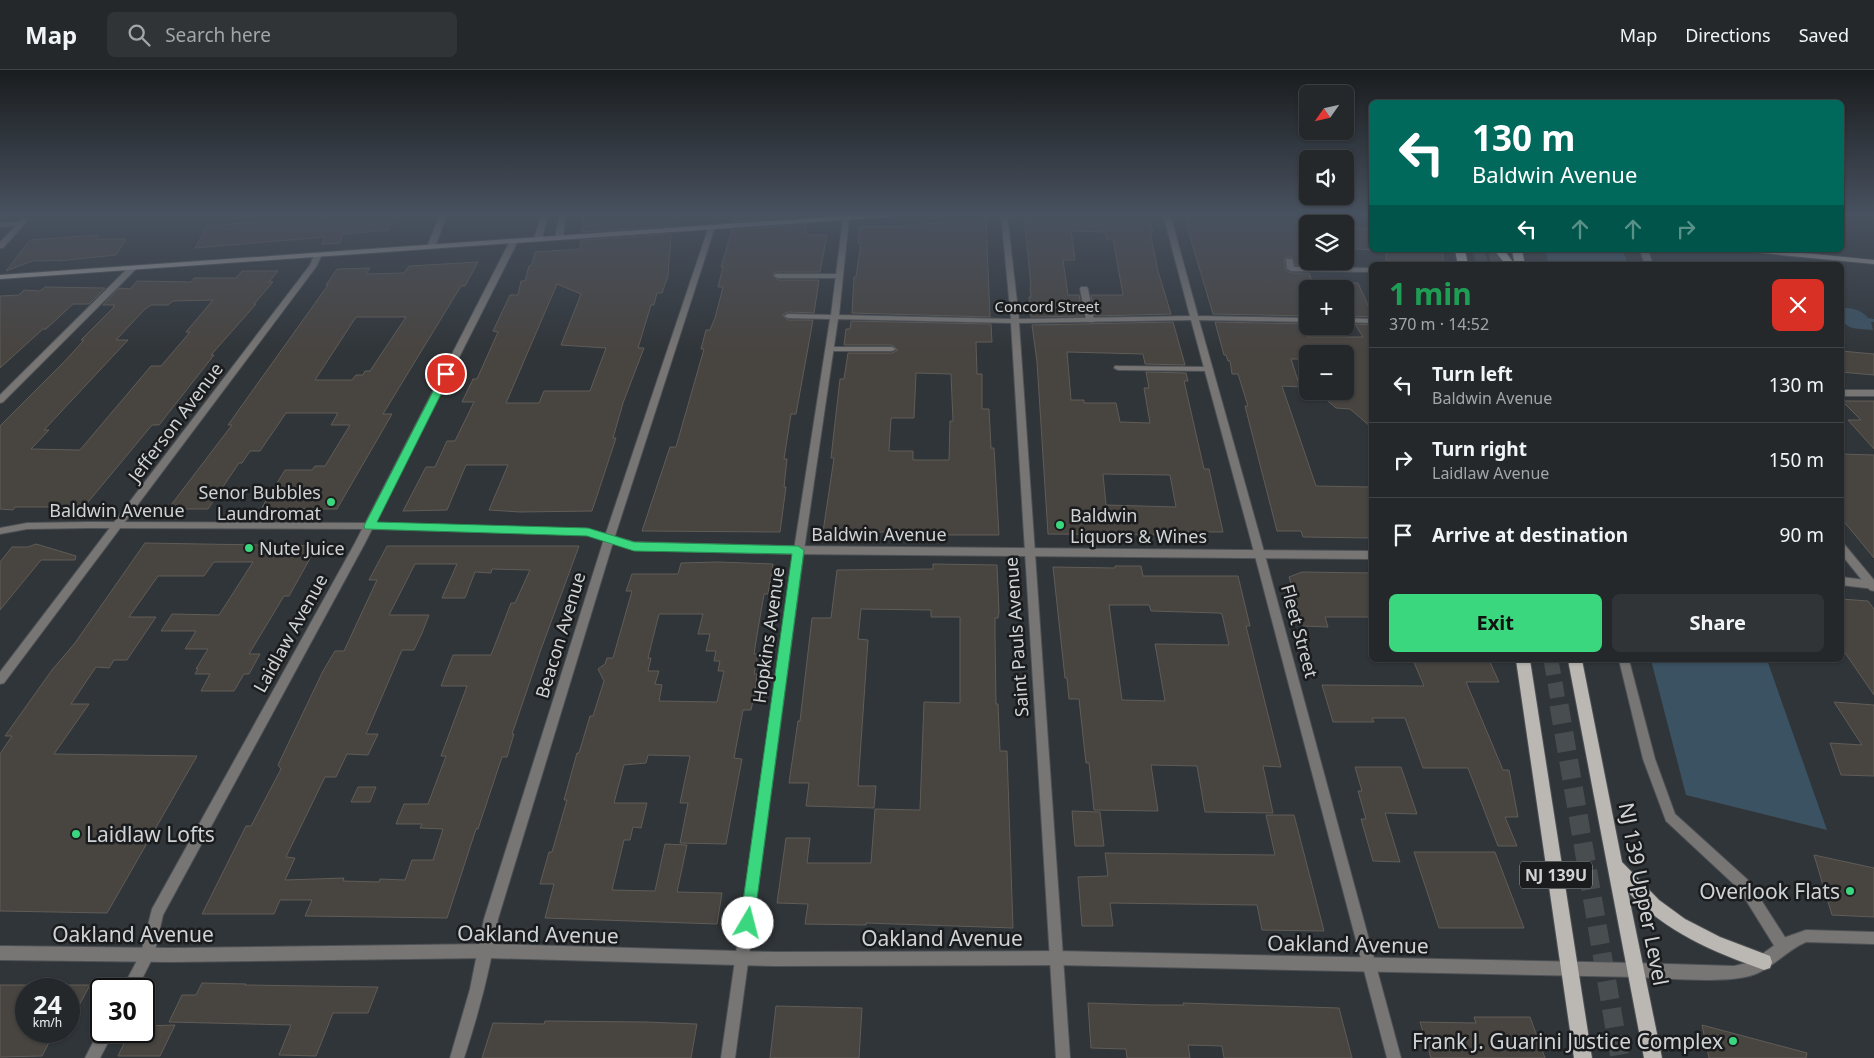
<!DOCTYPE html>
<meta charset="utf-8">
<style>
body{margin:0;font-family:"Noto Sans",sans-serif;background:#303437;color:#f1f3f6;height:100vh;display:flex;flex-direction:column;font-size:19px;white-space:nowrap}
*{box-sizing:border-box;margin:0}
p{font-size:16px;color:#a3a6a9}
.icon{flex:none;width:28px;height:28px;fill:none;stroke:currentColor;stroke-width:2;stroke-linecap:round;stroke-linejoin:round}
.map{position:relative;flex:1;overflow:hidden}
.side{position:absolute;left:1369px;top:192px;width:475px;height:400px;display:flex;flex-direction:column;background:#24282b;border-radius:8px;box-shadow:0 1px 4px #0004,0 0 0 1px #414447}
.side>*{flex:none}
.banner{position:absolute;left:1369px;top:30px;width:475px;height:152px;border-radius:8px;box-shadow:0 1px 4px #0004,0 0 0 1px #414447;background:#00695c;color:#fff;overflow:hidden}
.needle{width:32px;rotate:236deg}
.fabs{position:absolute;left:1299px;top:15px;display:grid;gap:10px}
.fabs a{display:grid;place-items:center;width:55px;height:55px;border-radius:8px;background:#24282b;box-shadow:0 1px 4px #0004,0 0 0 1px #414447;font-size:25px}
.speed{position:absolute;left:15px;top:908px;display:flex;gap:10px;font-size:25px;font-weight:700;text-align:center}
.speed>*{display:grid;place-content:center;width:65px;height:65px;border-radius:50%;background:#24282b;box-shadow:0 1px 4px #0004,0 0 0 1px #414447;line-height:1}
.speed small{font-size:12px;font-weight:400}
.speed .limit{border:2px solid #111;border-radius:8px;background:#fff;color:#111}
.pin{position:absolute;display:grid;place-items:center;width:42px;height:42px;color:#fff;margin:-21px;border:2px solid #fff;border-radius:50%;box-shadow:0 1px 5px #0007}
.me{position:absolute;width:55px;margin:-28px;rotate:8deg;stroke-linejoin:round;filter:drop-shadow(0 0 4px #0008)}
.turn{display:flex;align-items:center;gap:18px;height:105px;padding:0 20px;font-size:22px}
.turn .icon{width:65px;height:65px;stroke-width:2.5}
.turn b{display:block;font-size:35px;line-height:42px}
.lanes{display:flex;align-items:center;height:48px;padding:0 20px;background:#0003;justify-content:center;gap:25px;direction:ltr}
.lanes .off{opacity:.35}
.round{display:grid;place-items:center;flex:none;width:52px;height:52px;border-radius:8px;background:#303437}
.head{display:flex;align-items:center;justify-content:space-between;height:85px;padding:0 20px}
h1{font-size:30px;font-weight:700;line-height:38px;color:#1e9e55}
.button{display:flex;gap:10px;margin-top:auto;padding:10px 20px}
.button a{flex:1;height:58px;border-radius:8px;background:#3bd77e;color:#111;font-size:20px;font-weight:700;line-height:58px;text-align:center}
.button a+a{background:#303437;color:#f1f3f6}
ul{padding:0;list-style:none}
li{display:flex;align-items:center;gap:15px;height:75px;padding:0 20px;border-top:1px solid #414447}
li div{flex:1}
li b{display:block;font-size:19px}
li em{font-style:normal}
header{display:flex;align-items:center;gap:30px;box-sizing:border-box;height:70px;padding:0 25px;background:#24282b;border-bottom:1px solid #414447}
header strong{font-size:24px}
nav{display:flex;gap:28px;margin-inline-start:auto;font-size:18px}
.search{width:350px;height:45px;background:#303437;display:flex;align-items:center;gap:12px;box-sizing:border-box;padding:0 18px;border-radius:8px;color:#a3a6a9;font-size:19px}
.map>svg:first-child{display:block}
.green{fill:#3b5263}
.building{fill:#484440;stroke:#605c57;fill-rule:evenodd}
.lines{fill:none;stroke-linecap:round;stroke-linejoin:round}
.motorway-tunnel-far2{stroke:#484d50;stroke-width:12;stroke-dasharray:12 5.5;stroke-linecap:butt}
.motorway-tunnel-far1{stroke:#484d50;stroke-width:15;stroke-dasharray:15 8;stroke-linecap:butt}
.motorway-tunnel{stroke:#484d50;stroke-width:19;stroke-dasharray:19 9;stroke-linecap:butt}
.service-casing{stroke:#4d5155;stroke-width:2}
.minor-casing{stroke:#4d5155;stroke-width:2}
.tertiary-casing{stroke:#4d5155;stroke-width:2}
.secondary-casing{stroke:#4d5155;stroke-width:2}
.primary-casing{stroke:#4d5155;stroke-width:2}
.service{fill:#787674;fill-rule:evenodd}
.minor{fill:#787674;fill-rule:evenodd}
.tertiary{fill:#787674;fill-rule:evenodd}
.secondary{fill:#9e9a97;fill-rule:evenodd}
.primary{fill:#bbb7b2;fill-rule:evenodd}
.route{fill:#3bd77e;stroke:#268c52}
.poi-dot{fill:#3bd77e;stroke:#1a1c1e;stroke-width:2}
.labels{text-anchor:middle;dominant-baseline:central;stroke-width:5;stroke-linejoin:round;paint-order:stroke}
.far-street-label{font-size:15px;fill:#d0d3d5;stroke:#1a1c1e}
.shield{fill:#1a1c1e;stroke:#999c9e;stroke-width:1}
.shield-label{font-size:16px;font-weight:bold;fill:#d0d3d5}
.street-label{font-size:18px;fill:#d0d3d5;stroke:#1a1c1e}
.poi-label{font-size:18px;fill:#d0d3d5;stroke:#1a1c1e;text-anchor:start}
.near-poi-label{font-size:21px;fill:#d0d3d5;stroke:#1a1c1e;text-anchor:end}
.near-street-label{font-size:21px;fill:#d0d3d5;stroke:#1a1c1e}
</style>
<header>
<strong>Map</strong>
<div class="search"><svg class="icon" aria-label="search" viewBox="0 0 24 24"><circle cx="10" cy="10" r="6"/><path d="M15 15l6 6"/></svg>Search here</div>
<nav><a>Map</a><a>Directions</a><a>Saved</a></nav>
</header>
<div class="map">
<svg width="1874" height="988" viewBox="0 0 1874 988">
<rect width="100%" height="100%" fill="#303539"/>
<g class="green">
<path d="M1545 180H1623L1628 195H1549Z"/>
<path d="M1841 238C1852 238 1861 239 1868 248L1874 249V252H1871L1873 260C1854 258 1841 261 1841 238Z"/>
<path d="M1651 590H1767L1827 760 1686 725Z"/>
</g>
<g class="building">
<path d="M356 144H394L389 160 343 164 340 173 322 174 325 167 195 178 207 156Z"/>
<path d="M584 144H672V156L582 162Z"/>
<path d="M736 144H805V146L734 151Z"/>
<path d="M1039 144H1148L1153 163 1150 162 1158 201 1171 244 1095 246 1091 225H1123L1113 169H1106L1105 162 1071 161 1075 190H1063L1068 225H1079L1083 246 1031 247 1029 227H1031L1030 217H1031L1024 145Z"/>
<path d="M1186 144 1241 145 1242 149 1278 151V149L1308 152V195H1295L1292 187H1286L1284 189 1286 201 1291 203H1309L1315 219H1308V246L1213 244 1188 160Z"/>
<path d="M986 149 990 247 852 243 854 207H856L861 173H858L859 157H900V156Z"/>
<path d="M806 154V165H827L820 202H775L772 205 778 210H819L814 243 788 242 782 245 788 250H813L796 344H791L784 389H787L784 417H786L780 462 642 461 670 377H676L704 279H701L706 260H710L715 248 723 217H718L723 197H721L732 160Z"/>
<path d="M1345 156 1371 159V180L1345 178Z"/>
<path d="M671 164 668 206 662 223H657L654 235H651L638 278H644L623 333 613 368H616L592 441 520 442 489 440 508 395H466L447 440 403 441 426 397H435L447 371H455L474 332H462L473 309H477L498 262 493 261 510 225H518L521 211H525L529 196 532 195 535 182 580 179 581 170ZM557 214 581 224 561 275 606 278 590 321H544L539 333H506Z"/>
<path d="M99 165 97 169H126L116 185 58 191 59 190 39 191 35 190 6 201 30 170Z"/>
<path d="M1386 180H1442L1444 195 1386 191Z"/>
<path d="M478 192 465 216H461L383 344H392L337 439H261L285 400H312L315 396H325L350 355H331L338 343H286L260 381H250L242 393H239L208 439H168L232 355H228L328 215H326L337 199 370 198 366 204 404 203 409 196ZM356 247H406L370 301H365L363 305H356L352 310H315Z"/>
<path d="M242 201H278L269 212H273L254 234H256L211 285H214L159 355H152L84 437H15L13 440 0 439V356L64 292 84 270H81L114 237H113L115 235H103L119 218 130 219 137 211 191 212 194 208H236ZM213 230 186 262H190L161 296H151L80 380 31 379 49 360H44L128 270H116L145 239 151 235H168L173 231Z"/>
<path d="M1345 213H1358L1371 242V247L1351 246 1345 236Z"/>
<path d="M45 217 105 218 89 234H73L46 259H43L0 298V226L19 225 24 220 40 221Z"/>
<path d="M851 251 991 254 992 272H976L977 304H982V339H989L991 378H994L999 465H944V462H823L834 388H831L840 309H844L848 283H892L898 280 892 275H844L846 259H850ZM916 303 951 304 953 351H950L949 390H913V381H889L891 348H914Z"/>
<path d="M1173 252 1185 295 1145 294 1143 284 1067 282 1071 330H1084V333H1116L1120 352 1150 353 1144 318H1149L1146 302 1186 303 1188 311H1184L1204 399H1209L1223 462H1180L1181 465 1048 464 1037 292 1032 255ZM1103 404 1170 405 1176 437 1106 435Z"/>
<path d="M1215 252 1308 254V267H1363L1355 254 1371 255V357L1350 339 1336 338 1316 321H1350L1345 306V284H1308V289H1291L1300 317 1282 316 1316 416 1371 417V468L1303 467 1301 461H1277L1245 336H1248L1238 304H1232L1230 291H1228L1226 285H1224Z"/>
<path d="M1841 281 1874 284V305L1841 302Z"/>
<path d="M1842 331H1874V379L1848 350H1861Z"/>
<path d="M1841 384 1874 385V488L1841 448Z"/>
<path d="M145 473 317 476 289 526H284L249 584H260L249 604H244L234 621H201L210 604H195L198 599H196L208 579H185L196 561H161L172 544 219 545 253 492H214L204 506H158L129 547H156L127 590H114L109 598 96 597 71 634H89L54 684 197 686 107 843 0 841V684L12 666H5L52 600 75 573Z"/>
<path d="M36 474 76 486 75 490H41L0 540V492L12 477H28Z"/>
<path d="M387 476H579L540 582 512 664H514L507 687H502L478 759H476L447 848 305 846 312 830H280L274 844H202L246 756H251L281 699 278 695 323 601 335 581H344L377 510H369ZM415 494H457L442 528H465L475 502 491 503 492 499 530 500 515 533H511L491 585H453L441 616H467L441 686H446L428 734H404L396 754H422L420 758 443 759 433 790H412L405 810 380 809 379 812 343 811 344 808 285 810 295 788 286 787 325 707H336L347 684 368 685 378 664H366L402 580H414L422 563 429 545H389Z"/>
<path d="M718 492 773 494 768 524H764L757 565 754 584H758L754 604H757L755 622 751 640H743L734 688 742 689 726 774 680 773 688 733H680L690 686 648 685 646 693 624 695 614 733H647L641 758 633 757 630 770H624L612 820 655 821 665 774 687 775 677 822 722 823 717 854 545 848 554 814H540L549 782H552L567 730H564L577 683H579L590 646H593L604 611 598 599 605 594 607 588H613L632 521H626L632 504H678L681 493ZM659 544H703L698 564H710L706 581H716L714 591H720L718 601H724L717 632 659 631 662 615 655 614 659 601H648L651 588H648Z"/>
<path d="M933 494 997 495 999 542 998 548H995V564L996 634H998L1000 681H1007L1013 858 866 853V855L805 854 808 834 777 833 786 768H810L807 793H871L875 739 920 740 924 632 960 633V547H931V540L861 539 858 569 868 570 858 716H876L874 738 806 736 809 713H789L798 651H800L812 548H831L837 500 933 499Z"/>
<path d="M1115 496H1141L1143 506H1238L1250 556H1246L1281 697 1263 696 1273 743 1205 742 1197 696 1151 695 1158 741 1094 740 1089 693H1086L1079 629H1069L1067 608H1065L1053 497 1115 498ZM1109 535H1149L1151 541 1219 543 1222 544 1229 575 1155 574 1165 631 1122 630Z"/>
<path d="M1302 502 1371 503V547H1325L1328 557 1303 556 1289 507Z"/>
<path d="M1841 529 1868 531 1874 539V625L1841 577Z"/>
<path d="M1413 590H1489L1499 612H1466L1503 700H1509L1518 747H1505L1517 776H1498L1468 698H1423L1405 648H1372L1374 652H1333L1322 615 1424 616Z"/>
<path d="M1834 632 1874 635V706L1841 705 1830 673 1862 675Z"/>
<path d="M1355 697H1401L1417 744 1385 743 1400 792 1373 791 1361 749H1366L1358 721H1362Z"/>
<path d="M358 717H376L370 732H351Z"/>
<path d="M1072 741 1100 742 1104 776H1075Z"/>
<path d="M1266 745H1294L1324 861 1262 860 1257 835 1110 833 1113 856H1082L1078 807 1108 806 1105 783 1275 785Z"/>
<path d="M1414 782H1495L1524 858H1439Z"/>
<path d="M1814 785 1874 798V847L1832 845Z"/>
<path d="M202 913 246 914 245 915 378 917 368 943H333L316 986 279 985 291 955 169 952 182 925H196Z"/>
<path d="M0 915H26V961H55L42 986 0 987Z"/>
<path d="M69 915H90L69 954Z"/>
<path d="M1088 933 1153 935H1184L1183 933 1339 938 1352 988H1224L1222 976 1188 975 1190 988H1127L1126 979 1091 978Z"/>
<path d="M776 936 862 938 859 988H770Z"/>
<path d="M1474 947H1530L1545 988H1431L1420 952 1476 953Z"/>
<path d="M545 951 646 952 697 954 691 988H482L493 953 544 954Z"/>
<path d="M175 955 160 986H118L130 961H144V956Z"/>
<path d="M1702 955 1807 983 1806 988H1709Z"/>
</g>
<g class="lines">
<g class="motorway-tunnel-far2">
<path d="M1479 180 1482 195"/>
<path d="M1494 180 1497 195"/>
</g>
<path class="motorway-tunnel-far1" d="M1551 590 1559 636"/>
<path class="motorway-tunnel" d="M1559 635 1620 988"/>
<defs>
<g id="service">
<path d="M21 152 23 153V155L0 157V153Z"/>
<path d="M1286 189H1292L1294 197 1371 198V202L1291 201 1287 199Z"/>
<path d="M775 204H839L843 206 839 208H778L774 206Z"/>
<path d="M1081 217H1087L1088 219 1094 250 1093 252H1090L1086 250 1080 219Z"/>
<path d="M828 277H892L896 279 892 281H831L827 279Z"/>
<path d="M1115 296 1209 297 1213 299 1209 301 1118 300 1114 298Z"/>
<path d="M1619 590H1629L1655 689 1675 744 1749 811 1788 872 1790 877 1788 882 1783 884 1778 882 1739 819 1666 751 1643 689Z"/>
</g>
<g id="minor">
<path d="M440 144H447L435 177 428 179 427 177Z"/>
<path d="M541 144H548L542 169 538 171 534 169Z"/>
<path d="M560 144H566L563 168 559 170 555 168Z"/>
<path d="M1001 144H1007L1019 249 1190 246 1163 144H1170L1198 246 1308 248V252L1199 250 1260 467 1401 988H1387L1250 467 1191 250 1019 253 1070 988H1056L1011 253 838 249 804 480 735 988H721L794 480 830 249 788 248 784 246 788 244 831 245 843 148 846 146 849 148 839 245 1011 249Z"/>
<path d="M23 149 28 150 3 178H0V172Z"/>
<path d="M709 156 715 157 614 469 498 849C491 897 479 942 464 988H450L470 919 484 849 604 469Z"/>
<path d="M511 169 518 171 365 473 163 845 154 885 137 919H122L141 883 152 839 355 473Z"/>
<path d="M1640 180H1648L1653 195H1645Z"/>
<path d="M315 183 322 185 316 197 4 613 0 614V602L310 195Z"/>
<path d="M130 196H136L137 198 3 332 0 333V325Z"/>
<path d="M1345 248 1371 249V253L1345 252Z"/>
<rect x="1841" y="320" width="33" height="6"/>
<path d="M1841 474H1844L1874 510V521L1870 520 1841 484Z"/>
<path d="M1806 860 1874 862V874L1806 872C1788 880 1775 895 1758 903 1734 915 1665 908 1636 907L1631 905 1629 900 1631 895 1636 893 1734 896 1751 892 1786 867Z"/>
<path d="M101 957V961H114L100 988H85Z"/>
</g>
<g id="tertiary">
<path d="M89 452 369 453 588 459 634 472 788 476 1371 481V489L788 484 634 480 588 465 369 459 89 458 27 459 0 464V458L27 453Z"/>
<path d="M1841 507 1874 511V519L1841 515Z"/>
<path d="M487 874 775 882 1056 881 1636 893 1641 895 1643 900 1641 905 1636 907 1056 895 775 896 487 888 171 892 0 890V876L171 878Z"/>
</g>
<g id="secondary">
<path d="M867 144H903L900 146 0 209V205Z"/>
<path d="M1747 180H1773L1874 190V194L1751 182Z"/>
</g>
<g id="primary">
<path d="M1455 180H1465L1468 195H1458Z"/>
<path d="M1494 180H1504L1515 195 1512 180H1522L1525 195H1506Z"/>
<path d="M1516 590H1530L1592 988H1574Z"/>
<path d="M1568 590H1582L1622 792 1659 830 1685 849 1720 867 1770 886 1772 892 1770 898 1764 900C1713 882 1666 862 1628 822L1662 988H1644Z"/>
</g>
</defs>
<use href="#service" class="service-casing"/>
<use href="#minor" class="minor-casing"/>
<use href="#tertiary" class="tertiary-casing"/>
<use href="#secondary" class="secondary-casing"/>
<use href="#primary" class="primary-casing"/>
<use href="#service" class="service"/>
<use href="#minor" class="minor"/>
<use href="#tertiary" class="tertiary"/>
<use href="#secondary" class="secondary"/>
<use href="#primary" class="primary"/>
</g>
<linearGradient id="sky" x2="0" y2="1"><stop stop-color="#1a1d1f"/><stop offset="0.51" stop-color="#48515f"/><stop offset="1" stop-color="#48515f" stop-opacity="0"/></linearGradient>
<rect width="1874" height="283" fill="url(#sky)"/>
<path class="route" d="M446 301 451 304 377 452 588 458 634 472 798 476 804 480 753 858 748 860 742 858 740 853 792 484 634 481 587 466 365 459 364 456 442 304Z"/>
<g class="poi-dot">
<circle cx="331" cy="432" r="5"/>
<circle cx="1060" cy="455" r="5"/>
<circle cx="249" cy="478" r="5"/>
<circle cx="76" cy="764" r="5"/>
<circle cx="1850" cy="821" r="5"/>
<circle cx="1733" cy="971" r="5"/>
</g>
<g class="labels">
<g class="far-street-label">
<text x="1047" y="236">Concord Street</text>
</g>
<rect class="shield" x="1520" y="791.5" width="72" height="27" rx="4"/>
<g class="shield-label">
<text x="1556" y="805">NJ 139U</text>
</g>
<g class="street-label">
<text transform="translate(175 352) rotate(-53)">Jefferson Avenue</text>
<text x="117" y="440">Baldwin Avenue</text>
<text x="879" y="464">Baldwin Avenue</text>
<text transform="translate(1300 561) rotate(75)">Fleet Street</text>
<text transform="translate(290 563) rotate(-61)">Laidlaw Avenue</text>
<text transform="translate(560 565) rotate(-73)">Beacon Avenue</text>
<text transform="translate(768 565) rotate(-82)">Hopkins Avenue</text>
<text transform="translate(1016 567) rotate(-94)">Saint Pauls Avenue</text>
</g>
<g class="poi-label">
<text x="321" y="422" text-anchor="end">Senor Bubbles<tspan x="321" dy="21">Laundromat</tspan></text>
<text x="1070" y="445">Baldwin<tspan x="1070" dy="21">Liquors &amp; Wines</tspan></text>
<text x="259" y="478">Nute Juice</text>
</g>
<g class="near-poi-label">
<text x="86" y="764" text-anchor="start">Laidlaw Lofts</text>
<text x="1840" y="821">Overlook Flats</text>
<text x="1723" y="971">Frank J. Guarini Justice Complex</text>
</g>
<g class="near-street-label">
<text transform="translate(1644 824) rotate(79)">NJ 139 Upper Level</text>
<text x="133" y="864">Oakland Avenue</text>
<text transform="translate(538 864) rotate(1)">Oakland Avenue</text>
<text x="942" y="868">Oakland Avenue</text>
<text transform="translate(1348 874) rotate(1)">Oakland Avenue</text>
</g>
</g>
</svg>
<div class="fabs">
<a><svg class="needle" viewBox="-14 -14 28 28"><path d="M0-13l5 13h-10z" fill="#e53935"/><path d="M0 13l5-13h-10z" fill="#a3a6a9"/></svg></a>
<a><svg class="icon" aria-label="sound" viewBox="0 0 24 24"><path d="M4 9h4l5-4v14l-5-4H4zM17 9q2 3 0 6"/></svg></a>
<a><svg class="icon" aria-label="layers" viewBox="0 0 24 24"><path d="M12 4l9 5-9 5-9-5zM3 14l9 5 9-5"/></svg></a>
<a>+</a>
<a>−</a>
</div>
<div class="speed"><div>24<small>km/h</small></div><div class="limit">30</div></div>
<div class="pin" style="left:446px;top:304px;background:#d93025"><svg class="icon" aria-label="arrive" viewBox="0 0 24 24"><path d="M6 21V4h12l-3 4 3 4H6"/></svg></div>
<svg class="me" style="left:748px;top:853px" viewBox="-20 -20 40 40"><circle r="19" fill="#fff"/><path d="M0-13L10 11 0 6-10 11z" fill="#3bd77e"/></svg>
<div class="banner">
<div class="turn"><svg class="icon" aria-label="left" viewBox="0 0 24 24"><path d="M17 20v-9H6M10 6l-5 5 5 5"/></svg><div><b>130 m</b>Baldwin Avenue</div></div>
<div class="lanes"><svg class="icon" aria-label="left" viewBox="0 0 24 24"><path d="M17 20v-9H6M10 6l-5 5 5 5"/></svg><svg class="icon off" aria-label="ahead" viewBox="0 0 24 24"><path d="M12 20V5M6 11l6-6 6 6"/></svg><svg class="icon off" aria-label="ahead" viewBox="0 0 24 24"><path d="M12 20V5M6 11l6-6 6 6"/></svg><svg class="icon off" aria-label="right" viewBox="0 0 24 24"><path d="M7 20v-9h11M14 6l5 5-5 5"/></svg></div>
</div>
<section class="side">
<div class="head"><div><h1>1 min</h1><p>370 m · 14:52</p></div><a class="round" style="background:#d93025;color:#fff"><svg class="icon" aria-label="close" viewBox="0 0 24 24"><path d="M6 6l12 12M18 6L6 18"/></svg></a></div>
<ul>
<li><svg class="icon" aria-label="left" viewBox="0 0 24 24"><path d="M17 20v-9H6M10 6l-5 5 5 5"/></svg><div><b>Turn left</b><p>Baldwin Avenue</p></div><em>130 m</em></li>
<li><svg class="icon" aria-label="right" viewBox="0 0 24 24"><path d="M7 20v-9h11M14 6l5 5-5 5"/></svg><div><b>Turn right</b><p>Laidlaw Avenue</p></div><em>150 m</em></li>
<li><svg class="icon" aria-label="arrive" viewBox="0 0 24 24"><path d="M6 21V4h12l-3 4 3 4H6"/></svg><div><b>Arrive at destination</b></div><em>90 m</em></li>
</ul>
<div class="button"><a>Exit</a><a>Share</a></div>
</section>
</div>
